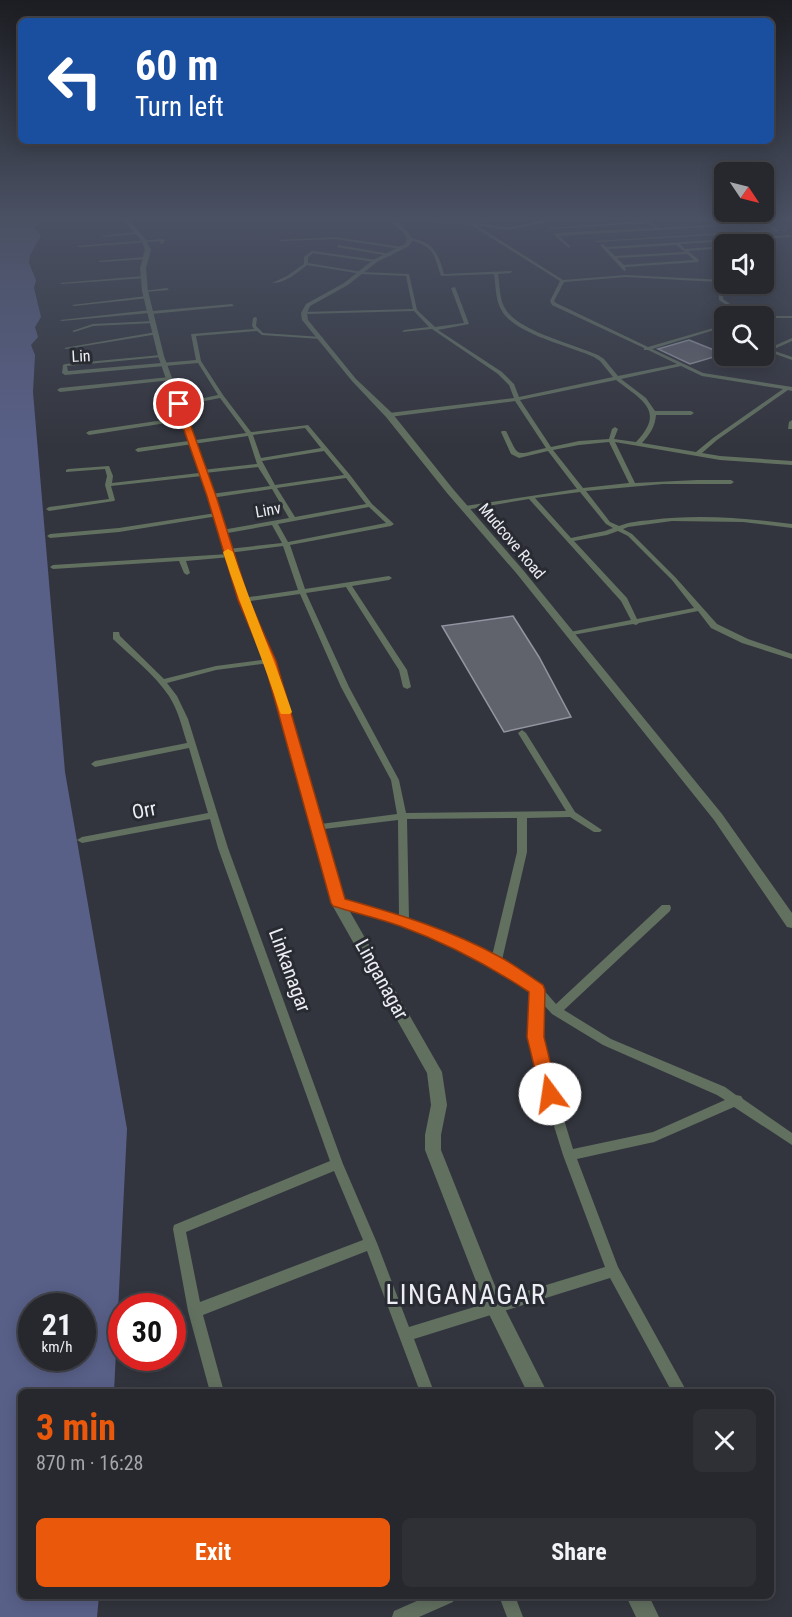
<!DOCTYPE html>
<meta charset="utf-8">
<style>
body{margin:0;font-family:"Roboto Condensed",sans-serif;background:#2e3036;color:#f1f3f6;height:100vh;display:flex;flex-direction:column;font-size:22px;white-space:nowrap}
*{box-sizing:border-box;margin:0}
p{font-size:20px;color:#a4a6aa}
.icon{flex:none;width:33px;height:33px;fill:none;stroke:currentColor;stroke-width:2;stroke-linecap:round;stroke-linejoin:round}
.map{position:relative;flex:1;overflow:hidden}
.panel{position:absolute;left:18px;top:1389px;width:756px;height:210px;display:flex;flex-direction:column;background:#26282e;border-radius:9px;box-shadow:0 3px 15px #0003,0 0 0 2px #42444a}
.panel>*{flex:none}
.top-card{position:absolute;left:18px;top:18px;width:756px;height:126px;border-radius:9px;box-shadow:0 3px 15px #0003,0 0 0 2px #42444a;background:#1a4fa0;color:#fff;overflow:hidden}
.needle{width:39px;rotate:125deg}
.tools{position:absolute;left:714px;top:162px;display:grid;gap:12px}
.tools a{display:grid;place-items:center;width:60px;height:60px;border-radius:9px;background:#26282e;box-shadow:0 3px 15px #0003,0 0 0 2px #42444a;font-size:30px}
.speed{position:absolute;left:18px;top:1293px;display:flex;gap:12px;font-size:30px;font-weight:700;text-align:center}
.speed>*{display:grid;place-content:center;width:78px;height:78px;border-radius:50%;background:#26282e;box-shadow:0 3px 15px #0003,0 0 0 2px #42444a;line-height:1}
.speed small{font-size:15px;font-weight:400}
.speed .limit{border:9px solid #d22;background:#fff;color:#111}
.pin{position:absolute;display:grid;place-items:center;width:51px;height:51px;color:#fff;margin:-26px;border:3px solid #fff;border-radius:50%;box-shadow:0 2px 6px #0007}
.me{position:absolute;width:66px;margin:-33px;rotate:346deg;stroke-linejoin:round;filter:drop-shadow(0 0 4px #0008)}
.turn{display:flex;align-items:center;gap:21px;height:126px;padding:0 18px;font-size:27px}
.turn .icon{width:78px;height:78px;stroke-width:2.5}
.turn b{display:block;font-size:42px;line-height:51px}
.round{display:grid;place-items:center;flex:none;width:63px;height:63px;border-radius:9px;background:#2e3036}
.headline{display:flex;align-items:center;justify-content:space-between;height:102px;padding:0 18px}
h1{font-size:36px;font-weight:700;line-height:45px;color:#ea580c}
.cta{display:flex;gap:12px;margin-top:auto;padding:12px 18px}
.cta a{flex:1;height:69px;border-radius:9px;background:#ea580c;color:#fff;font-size:24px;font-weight:700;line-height:69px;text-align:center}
.cta a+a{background:#2e3036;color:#f1f3f6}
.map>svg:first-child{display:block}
.water{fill:#596088;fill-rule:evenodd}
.building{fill:#60626c;stroke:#9295a0;stroke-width:1.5}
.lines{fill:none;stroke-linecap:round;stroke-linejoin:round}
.minor{fill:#627060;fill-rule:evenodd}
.tertiary{fill:#627060;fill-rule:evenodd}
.route{fill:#ea580c;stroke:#983908;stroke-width:1.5}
.slow{fill:#f59e0b}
.labels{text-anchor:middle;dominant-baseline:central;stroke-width:6;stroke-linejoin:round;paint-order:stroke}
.far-street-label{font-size:16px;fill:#edeef4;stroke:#292b33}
.street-label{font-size:20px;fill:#edeef4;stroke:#292b33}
.near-quarter-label{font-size:27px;letter-spacing:1.5px;fill:#edeef4;stroke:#292b33}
</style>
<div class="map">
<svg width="792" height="1617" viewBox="0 0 792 1617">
<rect width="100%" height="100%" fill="#33353e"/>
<g class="water">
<path d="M0 218H37L40 222 34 228 41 236 30 255 29 263 36 280 34 288 41 317 35 327 38 337 31 345 35 355 33 392 65 772 127 1129 114 1392H21V1596H99L97 1617H0ZM32 1306H82V1358H32Z"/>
<path d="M402 218H523C484 225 440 226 402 218Z"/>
</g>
<g class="building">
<path d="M689 340 724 354 690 364 658 349Z"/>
<path d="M513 616 539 657 571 717 504 732 442 626Z"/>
</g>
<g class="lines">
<g class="minor">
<path d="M544 218H548L546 222 508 230 476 225 563 280 626 275 724 280V282H722L723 299 747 316H743L719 300 718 282 626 277 564 282 554 301 556 303 648 347 724 325V327L652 349 703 373 792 387V391L788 390 717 440 702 453 720 456 792 461V465L720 460 615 442 635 483 697 480H731L734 482 731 484H663L586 491 610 522 619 526C629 522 640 521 651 520 698 514 745 518 792 524V528L743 522 672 521 628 527 623 529 632 534 676 578 717 624 748 639 792 654V659L742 643 711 628 698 611 639 623 636 625 633 624 567 636V632H570L631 620 621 601 529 499 465 510 462 508 465 506 577 489 548 451 519 458 511 454 501 432 502 431H506C520 459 514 455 546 448L515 401 389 417 386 415 389 413 514 398 509 385 498 374 432 329 402 332 404 330 429 327 414 311 304 314 302 313 304 312 413 309 406 276 362 274 307 265C297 273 284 284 272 283L287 276 304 264V257L312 251 376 260 375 262 313 253 308 257V263L362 272 409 274 417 310 435 327 464 323 451 288 455 287 469 324 438 330 502 372 514 384 519 397 613 377 600 361 594 357C570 346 515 334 502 311 495 300 496 286 494 274L441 276C432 250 435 248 408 239L410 238C433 242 438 252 444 274L512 271 511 273 498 274C500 285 499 300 506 310 519 331 575 345 598 355L604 359 618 376 677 364 648 350H644V348L552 305 550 301 560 281 468 223 470 222 508 228 543 220ZM681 366 702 376 783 389 713 438 696 452 642 443C650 434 655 427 656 415H691L694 413 691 411H655L646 398 621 379ZM616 380C642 400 666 411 636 442L614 439 618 429 615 427 612 429 609 439 579 441 551 447 520 400ZM609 442 629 483 583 488 553 450 579 445ZM580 492 606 524 613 528 605 531 571 538 535 498ZM618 531 628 536 672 580 694 608 637 619 627 598 574 541 607 535Z"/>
<path d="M641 218H646L659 228 737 224 739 225 559 236 570 246 569 248 555 236 554 233 655 228 648 223 551 229 549 228 645 221Z"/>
<path d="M716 218H739L707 221 705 220Z"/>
<path d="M755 218H760L780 231 597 242 595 241 774 230Z"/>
<path d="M136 232 137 234 104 237 102 236Z"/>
<path d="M791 235V237L680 244 685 249 724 246V248L688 251 699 260 698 262 625 267 626 270 624 271 600 245 603 244 606 247ZM676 245 685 252 615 256 608 249ZM687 254 694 260 624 265 617 258Z"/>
<path d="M335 237 402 247 404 248 402 249 335 239 281 241 279 240Z"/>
<path d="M163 239 165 240 162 244 160 243 161 241 79 247 77 246Z"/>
<path d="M338 245 390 254 392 255 390 256 337 247Z"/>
<path d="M146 257 147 259 100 262 98 261Z"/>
<path d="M144 276 145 278 62 284 60 283Z"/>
<path d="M167 288 169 290 145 292 143 291Z"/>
<path d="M147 296 149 298 74 306 72 305Z"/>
<path d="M232 304 234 306 151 314 149 313 62 321 60 320 151 310 153 311Z"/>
<path d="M724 316H726L723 319H724V322L716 318Z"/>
<path d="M762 316H792V318H764Z"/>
<path d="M255 317 257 318 256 326 263 333 321 337 323 338 321 339 262 335 257 331 196 336 201 361 223 395 251 432 308 425 350 475 372 504 394 524 391 526 290 545 305 589 389 576 392 578 389 580 352 586 407 670 411 687 407 689 403 687 399 670 346 587 306 593 349 687 399 780 406 813 566 811 518 733 522 730 526 733 575 812 602 830 600 832H594L570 817 527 818V852L502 960 541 987 556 1004 662 905H670L671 908 670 911 564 1010 611 1039 725 1087 736 1095 741 1096 743 1099 792 1133V1145L734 1107 654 1142 577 1159 618 1267 687 1392H672L610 1278 414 1339 434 1392H420L367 1251 203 1315 224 1392H210L188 1311 173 1229 174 1225 330 1161 218 848 210 819 82 843 77 840 82 837 208 813 189 748 95 767 91 764 95 761 187 743C182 727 178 710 169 696 154 674 132 657 113 639V632H119L120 636 164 679 216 666 270 659 274 661 270 663 216 670 167 683 177 696 188 719 228 848 343 1164 377 1243 409 1327 605 1267 563 1155 544 1094 530 1037 532 992C519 983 507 974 494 966 446 936 388 922 335 906L333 903 335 900 338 899 399 917 398 820 316 830 313 829 311 827 313 825 397 814 391 780 341 687 300 594 243 602 239 600 243 598 298 590 283 546 228 553 225 551 228 549 282 543 272 525 222 534 219 532 222 530 289 518 272 489 211 498 208 496 211 494 270 486 258 467 205 473 202 476 111 486 115 500 114 501 49 511 46 509 49 507 109 499 105 485 107 476 105 469 66 472V470L68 469 109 466 113 476 112 483 199 473 202 470 257 464 248 436 138 452 135 450 138 448 246 433 220 398 179 406 176 404 218 395 198 363 65 375 62 373 63 365 65 364 161 355 163 356 161 357 67 366 68 371 196 360 191 334 254 329 252 326 253 318ZM305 428 321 448 261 458 253 435ZM324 451 344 475 275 485 262 461ZM346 478 366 504 295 517 277 488ZM369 507 386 523 288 542 278 524ZM517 818V852L492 956 457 938 409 920 407 819ZM542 1003 552 1014 603 1045 717 1095 725 1100 653 1132 573 1149 556 1094 542 1037ZM334 1171 363 1240 200 1302 186 1232Z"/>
<path d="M155 321 153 323 93 326 74 332 72 331 93 324Z"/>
<path d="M156 332 158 333V334L66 349 64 348Z"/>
<path d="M792 338V341L772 350 792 357V360L764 350V348L767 349Z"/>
<path d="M170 377 173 379 172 380 60 392 57 390 60 388Z"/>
<path d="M184 417 186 418V420L89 435 86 433 89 431Z"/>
<path d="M792 420V429H788L789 422Z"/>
<path d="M216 513 219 515 218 516 119 532 50 538 47 536 50 534 119 528Z"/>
<path d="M229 554 231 555V557L186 561 190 573 187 575 184 573 179 561 53 569 50 567 53 565Z"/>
<path d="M428 1596H455L453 1602 419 1617H392L394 1611Z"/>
<path d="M499 1596H515L523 1617H507Z"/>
</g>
<g class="tertiary">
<path d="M122 218H127L146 240 151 250 146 268 148 291 164 356 215 496 248 600 275 661 345 903 442 1072 447 1105 441 1135V1150L501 1301 547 1392H527L488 1312 425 1150V1135L431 1105 427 1073 331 903 265 661 238 600 207 496 158 356 142 291 140 268 145 250 142 241Z"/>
<path d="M386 218C397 218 407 230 413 239L409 246 377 262 348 285 310 306 307 313 308 320 356 379 392 413 453 489 523 570 722 814 792 913V928L787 927 714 820 517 574 447 493 386 417 352 381 302 320 301 313 306 304 344 283 373 260 405 244 407 239 403 232Z"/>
<path d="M626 1596H649L659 1617H636Z"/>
</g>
</g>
<linearGradient id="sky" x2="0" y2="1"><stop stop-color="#1c1d22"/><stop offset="0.49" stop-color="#4a5163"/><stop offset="1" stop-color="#4a5163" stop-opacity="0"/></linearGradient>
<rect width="792" height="445" fill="url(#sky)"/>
<path class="route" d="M179 401 183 404 216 496 249 600 276 661 345 899C398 914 451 930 500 957 515 965 529 976 543 985L545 990 544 1037 558 1094 556 1099 550 1101 543 1099 541 1094 527 1037 529 992C488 965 447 943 400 926 378 918 355 913 333 906L331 903 264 661 238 600 207 496 175 404Z"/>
<path class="slow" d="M228 549 233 552C251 606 274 658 292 712L290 714H281L280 712C263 658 240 606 223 552Z"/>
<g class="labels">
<g class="far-street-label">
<text transform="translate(81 356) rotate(-3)">Lin</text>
<text transform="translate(268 510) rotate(-10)">Linv</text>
<text transform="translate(512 541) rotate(50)">Mudcove Road</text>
</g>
<g class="street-label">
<text transform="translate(144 810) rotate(-11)">Orr</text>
<text transform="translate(290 970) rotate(70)">Linkanagar</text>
<text transform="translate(382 979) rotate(61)">Linganagar</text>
</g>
<g class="near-quarter-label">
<text x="466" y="1295">LINGANAGAR</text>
</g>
</g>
</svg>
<div class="tools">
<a><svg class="needle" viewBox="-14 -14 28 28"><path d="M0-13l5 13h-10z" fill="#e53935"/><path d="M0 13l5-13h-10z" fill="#a4a6aa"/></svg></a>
<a><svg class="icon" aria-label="sound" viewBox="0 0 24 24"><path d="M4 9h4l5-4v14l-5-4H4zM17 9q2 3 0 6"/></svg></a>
<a><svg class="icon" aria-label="search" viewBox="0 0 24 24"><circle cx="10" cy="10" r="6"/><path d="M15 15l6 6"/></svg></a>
</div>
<div class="speed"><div>21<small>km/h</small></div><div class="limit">30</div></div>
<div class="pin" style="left:179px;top:404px;background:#d93025"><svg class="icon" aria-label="arrive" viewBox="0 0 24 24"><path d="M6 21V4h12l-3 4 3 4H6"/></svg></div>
<svg class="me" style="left:550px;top:1094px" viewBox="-20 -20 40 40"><circle r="19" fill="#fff"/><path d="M0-13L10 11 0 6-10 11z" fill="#ea580c"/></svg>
<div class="top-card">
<div class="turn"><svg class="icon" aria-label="left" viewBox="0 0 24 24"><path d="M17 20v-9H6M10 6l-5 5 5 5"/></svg><div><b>60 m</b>Turn left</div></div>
</div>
<section class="panel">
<div class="headline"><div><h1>3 min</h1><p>870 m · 16:28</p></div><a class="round"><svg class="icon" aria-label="close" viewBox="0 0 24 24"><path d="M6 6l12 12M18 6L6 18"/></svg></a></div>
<div class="cta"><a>Exit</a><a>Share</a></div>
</section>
</div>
